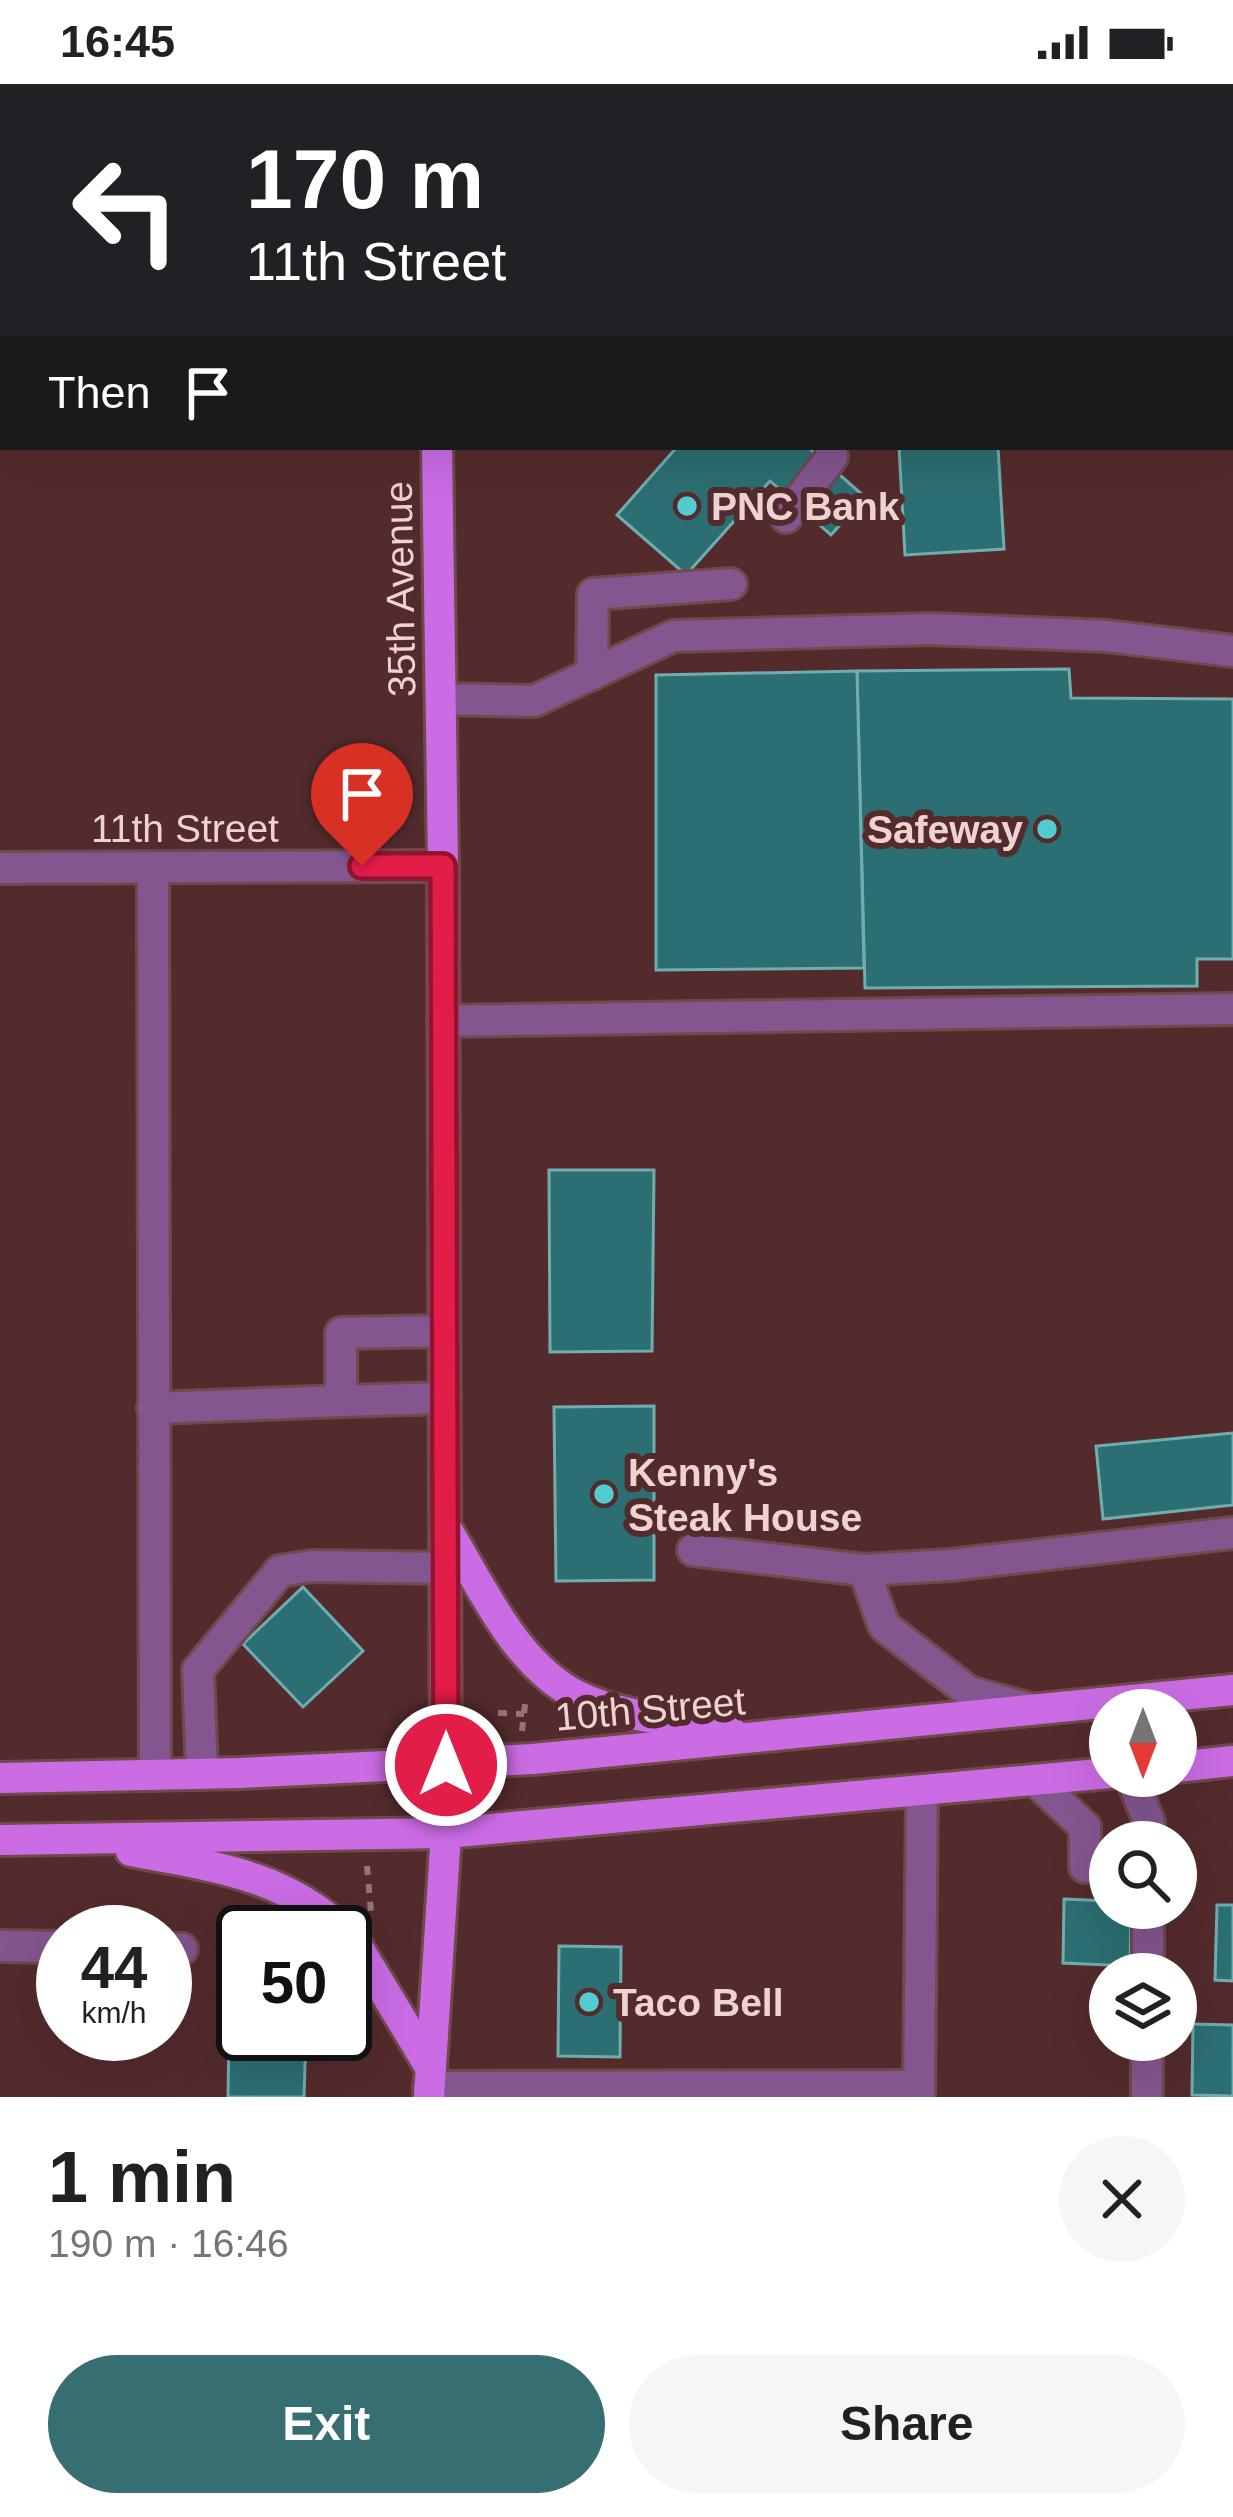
<!DOCTYPE html>
<meta charset="utf-8">
<style>
body{margin:0;font-family:Helvetica,sans-serif;background:#f6f6f6;color:#202124;height:100vh;display:flex;flex-direction:column;font-size:45px;white-space:nowrap}
*{box-sizing:border-box;margin:0}
p{font-size:39px;color:#757577}
.icon{flex:none;width:66px;height:66px;fill:none;stroke:currentColor;stroke-width:2;stroke-linecap:round;stroke-linejoin:round}
.map{position:relative;height:2013px;overflow:hidden}
.panel{display:flex;flex-direction:column;background:#fff;flex:1}
.panel>*{flex:none}
.guide{position:absolute;left:0px;top:0px;width:1233px;height:366px;box-shadow:0 12px 48px #0002;background:#202124;color:#fff;overflow:hidden}
.needle{width:78px;rotate:180deg}
.fabs{position:absolute;left:1089px;top:1605px;display:grid;gap:24px}
.fabs a{display:grid;place-items:center;width:108px;height:108px;border-radius:50%;background:#fff;box-shadow:0 12px 48px #0002;font-size:60px}
.speed{position:absolute;left:36px;top:1821px;display:flex;gap:24px;font-size:60px;font-weight:700;text-align:center}
.speed>*{display:grid;place-content:center;width:156px;height:156px;border-radius:50%;background:#fff;box-shadow:0 12px 48px #0002;line-height:1}
.speed small{font-size:30px;font-weight:400}
.speed .limit{border:6px solid #111;border-radius:18px;background:#fff;color:#111}
.pin{position:absolute;display:grid;place-items:center;width:102px;height:102px;color:#fff;margin:-123px -51px;border-radius:50% 50% 50% 0;rotate:-45deg;box-shadow:0 0 12px #0007}
.pin .icon{rotate:45deg}
.me{position:absolute;width:132px;margin:-66px;rotate:0deg;stroke-linejoin:round;filter:drop-shadow(0 0 9px #0008)}
.turn{display:flex;align-items:center;gap:42px;height:252px;padding:0 48px;font-size:54px}
.turn .icon{width:156px;height:156px;stroke-width:2.5}
.turn b{display:block;font-size:84px;line-height:102px}
.then{display:flex;align-items:center;height:114px;padding:0 48px;background:#0003;gap:24px;font-size:45px}
.round{display:grid;place-items:center;flex:none;width:126px;height:126px;border-radius:63px;background:#f6f6f6}
.head{display:flex;align-items:center;justify-content:space-between;height:204px;padding:0 48px}
h1{font-size:72px;font-weight:800;line-height:90px}
.button{display:flex;gap:24px;margin-top:auto;padding:24px 48px}
.button a{flex:1;height:138px;border-radius:72px;background:#366e72;color:#fff;font-size:48px;font-weight:800;line-height:138px;text-align:center}
.button a+a{background:#f6f6f6;color:#202124}
.status{display:flex;justify-content:space-between;align-items:center;height:84px;padding:0 60px;background:#fff;direction:ltr}
.status svg{height:33px;fill:currentColor}
.map>svg:first-child{display:block}
.green{fill:#7b5710}
.building{fill:#2c6f72;stroke:#71acae;stroke-width:3}
.lines{fill:none;stroke-linecap:round;stroke-linejoin:round}
.minor-casing{stroke:#70494b;stroke-width:36}
.major-casing{stroke:#70494b;stroke-width:36}
.path{stroke:#977475;stroke-width:6;stroke-dasharray:9 9;stroke-linecap:butt}
.minor{stroke:#835690;stroke-width:30}
.major{stroke:#cb6ce5;stroke-width:30}
.route-casing{stroke:#92132f;stroke-width:30}
.route{stroke:#e11d48;stroke-width:21}
.poi-dot{fill:#51ccd1;stroke:#542b2d;stroke-width:4.5}
.labels{text-anchor:middle;dominant-baseline:central;stroke-width:12;stroke-linejoin:round;paint-order:stroke}
.poi-label{font-size:39px;font-weight:bold;fill:#efd3d3;stroke:#542b2d;text-anchor:start}
.street-label{font-size:39px;fill:#efd3d3;stroke:#542b2d}
</style>
<div class="status"><b>16:45</b><svg viewBox="0 0 49 12"><path d="M0 12V9h3v3zM5 12V6h3v6zM10 12V3h3v9zM15 12V0h3v12zM26 1h20v11H26zM47 4h2v5h-2z"/></svg></div>
<div class="map">
<svg width="1233" height="2013" viewBox="0 0 1233 2013">
<rect width="100%" height="100%" fill="#542b2d"/>
<path class="green" d="M502 0H1233V76H1230V3Z"/>
<g class="building">
<path d="M1233 291V354H1230V292Z"/>
<path d="M677 363H808L865 413 831 451 770 397 686 491 617 431Z"/>
<path d="M899 363H998L1004 465 905 471Z"/>
<path d="M1069 585 1071 614 1233 615V875H1197V902L865 904 857 587Z"/>
<path d="M857 587 864 884 656 886V591Z"/>
<path d="M549 1086H654L652 1267 550 1268Z"/>
<path d="M654 1322V1496L556 1497 554 1323Z"/>
<path d="M1233 1349V1421L1103 1435 1096 1362Z"/>
<path d="M303 1503 363 1567 303 1623 243 1560Z"/>
<path d="M1064 1815 1110 1817V1824H1131L1130 1882 1063 1879Z"/>
<path d="M1217 1821H1233V1897L1215 1896Z"/>
<path d="M559 1862 621 1863 620 1973 558 1972Z"/>
<path d="M230 1888H243V1950H306L304 2013H228Z"/>
<path d="M1193 1940 1233 1941V2012L1192 2011Z"/>
</g>
<g class="lines">
<defs>
<g id="minor">
<path d="M1230 133H1233"/>
<path d="M786 433 832 373 831 363"/>
<path d="M592 590 593 510 731 500"/>
<path d="M441 615 534 617 673 552 932 545 1107 552 1233 567"/>
<path d="M153 783 155 1691"/>
<path d="M0 784 443 782"/>
<path d="M443 937 1233 925"/>
<path d="M444 1247 341 1249V1317L445 1314"/>
<path d="M153 1324 341 1317"/>
<path d="M693 1466 864 1486 950 1481 1233 1449"/>
<path d="M864 1486 884 1542 969 1608 1034 1626"/>
<path d="M202 1690 198 1586 280 1487 312 1482 445 1484"/>
<path d="M1131 1692 1149 1738 1148 1758"/>
<path d="M1036 1697 1085 1743V1783"/>
<path d="M0 1862 63 1863"/>
<path d="M165 1865H182"/>
<path d="M1148 1890V1824"/>
<path d="M429 2003 919 2002"/>
<path d="M919 2013 922 1707"/>
<path d="M1147 2013V1956"/>
</g>
<g id="major">
<path d="M433 0V3"/>
<path d="M446 1444C481 1501 514 1579 576 1611 619 1633 682 1638 730 1646"/>
<path d="M1176 1683 1233 1677"/>
<path d="M0 1694 240 1689 533 1675 1233 1606"/>
<path d="M0 1756 446 1749 1110 1689"/>
<path d="M131 1767C211 1782 283 1790 344 1848"/>
<path d="M345 1849 354 1857 430 1983"/>
<path d="M429 2013 446 1749 443 782 437 363"/>
</g>
</defs>
<use href="#minor" class="minor-casing"/>
<use href="#major" class="major-casing"/>
<g class="path">
<path d="M696 0 699 3"/>
<path d="M542 3 543 0"/>
<path d="M1230 47H1233"/>
<path d="M498 1629 524 1630"/>
<path d="M522 1647 526 1612"/>
<path d="M367 1782 371 1829"/>
</g>
<use href="#minor" class="minor"/>
<use href="#major" class="major"/>
</g>
<g class="lines">
<defs>
<path id="route" d="M362 782H443L446 1681"/>
</defs>
<use href="#route" class="route-casing"/>
<use href="#route" class="route"/>
</g>
<g class="poi-dot">
<circle cx="687" cy="422" r="12"/>
<circle cx="1047" cy="745" r="12"/>
<circle cx="604" cy="1410" r="12"/>
<circle cx="589" cy="1918" r="12"/>
</g>
<g class="labels">
<g class="poi-label">
<text x="711" y="422">PNC Bank</text>
<text x="1023" y="745" text-anchor="end">Safeway</text>
<text x="628" y="1388">Kenny's<tspan x="628" dy="45">Steak House</tspan></text>
<text x="613" y="1918">Taco Bell</text>
</g>
<g class="street-label">
<text transform="translate(400 505) rotate(-91)">35th Avenue</text>
<text x="185" y="744">11th Street</text>
<text transform="translate(650 1625) rotate(-5)">10th Street</text>
</g>
</g>
</svg>
<div class="fabs">
<a><svg class="needle" viewBox="-14 -14 28 28"><path d="M0-13l5 13h-10z" fill="#e53935"/><path d="M0 13l5-13h-10z" fill="#757577"/></svg></a>
<a><svg class="icon" aria-label="search" viewBox="0 0 24 24"><circle cx="10" cy="10" r="6"/><path d="M15 15l6 6"/></svg></a>
<a><svg class="icon" aria-label="layers" viewBox="0 0 24 24"><path d="M12 4l9 5-9 5-9-5zM3 14l9 5 9-5"/></svg></a>
</div>
<div class="speed"><div>44<small>km/h</small></div><div class="limit">50</div></div>
<div class="pin" style="left:362px;top:782px;background:#d93025"><svg class="icon" aria-label="arrive" viewBox="0 0 24 24"><path d="M6 21V4h12l-3 4 3 4H6"/></svg></div>
<svg class="me" style="left:446px;top:1681px" viewBox="-20 -20 40 40"><circle r="17" fill="#e11d48" stroke="#fff" stroke-width="3"/><path d="M0-11L8 9 0 5-8 9z" fill="#fff"/></svg>
<div class="guide">
<div class="turn"><svg class="icon" aria-label="left" viewBox="0 0 24 24"><path d="M17 20v-9H6M10 6l-5 5 5 5"/></svg><div><b>170 m</b>11th Street</div></div>
<div class="then">Then<svg class="icon" aria-label="arrive" viewBox="0 0 24 24"><path d="M6 21V4h12l-3 4 3 4H6"/></svg></div>
</div>
</div>
<section class="panel">
<div class="head"><div><h1>1 min</h1><p>190 m · 16:46</p></div><a class="round"><svg class="icon" aria-label="close" viewBox="0 0 24 24"><path d="M6 6l12 12M18 6L6 18"/></svg></a></div>
<div class="button"><a>Exit</a><a>Share</a></div>
</section>
